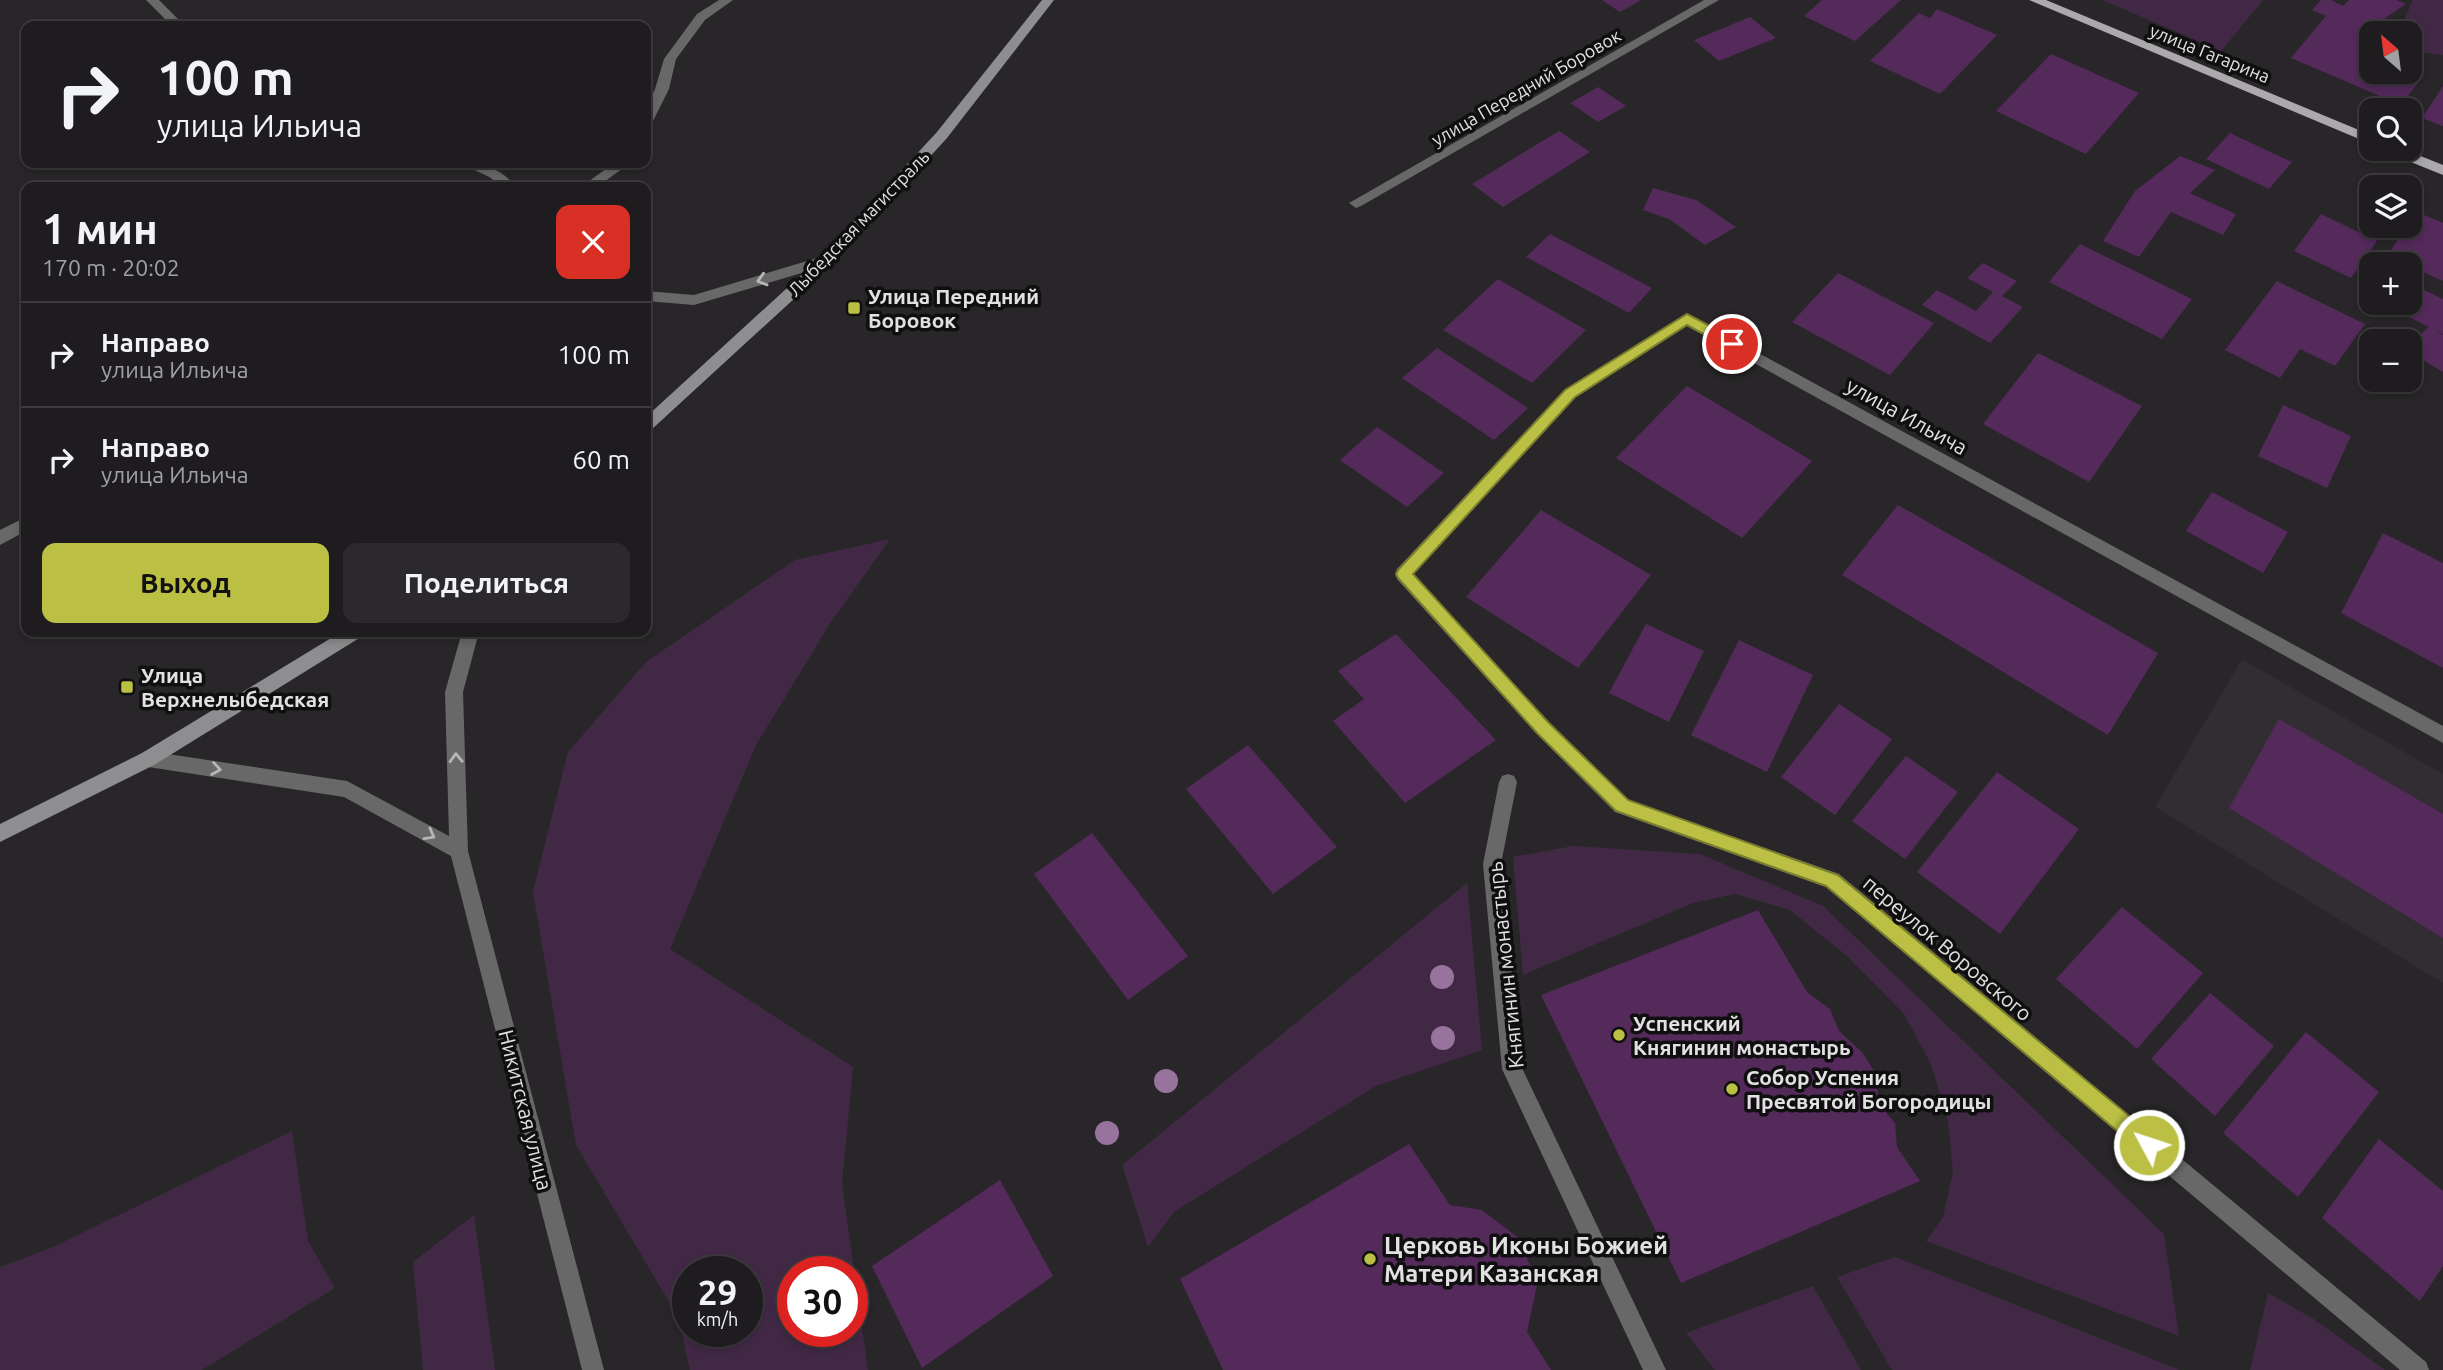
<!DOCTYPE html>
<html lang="ru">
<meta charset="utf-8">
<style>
body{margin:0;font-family:Ubuntu,sans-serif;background:#2b292b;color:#f1f3f6;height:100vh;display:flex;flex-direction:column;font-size:26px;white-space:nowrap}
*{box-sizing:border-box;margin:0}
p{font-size:23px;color:#a1a1a4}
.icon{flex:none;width:38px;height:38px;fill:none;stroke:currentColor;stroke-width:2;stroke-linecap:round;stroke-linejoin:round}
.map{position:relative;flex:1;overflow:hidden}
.details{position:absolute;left:21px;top:182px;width:630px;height:455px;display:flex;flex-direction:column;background:#1e1c1e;border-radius:14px;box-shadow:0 4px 10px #0003,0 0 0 2px #3c3a3c}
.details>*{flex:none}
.hud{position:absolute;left:21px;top:21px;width:630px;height:147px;border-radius:14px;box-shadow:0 4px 10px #0003,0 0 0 2px #3c3a3c;background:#1e1c1e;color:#f1f3f6;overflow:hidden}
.needle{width:46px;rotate:332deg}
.tools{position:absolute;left:2359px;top:21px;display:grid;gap:14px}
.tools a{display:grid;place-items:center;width:63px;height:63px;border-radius:14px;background:#1e1c1e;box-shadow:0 4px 10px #0003,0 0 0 2px #3c3a3c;font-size:35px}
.speed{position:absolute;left:672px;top:1256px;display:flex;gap:14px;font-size:35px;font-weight:700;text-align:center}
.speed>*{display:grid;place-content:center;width:91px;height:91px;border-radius:50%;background:#1e1c1e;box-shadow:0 4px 10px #0003,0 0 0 2px #3c3a3c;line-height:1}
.speed small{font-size:18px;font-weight:400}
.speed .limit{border:10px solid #d22;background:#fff;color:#111}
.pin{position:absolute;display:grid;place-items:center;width:60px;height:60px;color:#fff;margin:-30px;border:4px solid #fff;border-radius:50%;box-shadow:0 2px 7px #0007}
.me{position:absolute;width:77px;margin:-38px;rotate:310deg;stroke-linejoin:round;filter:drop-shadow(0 0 5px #0008)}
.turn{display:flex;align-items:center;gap:24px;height:147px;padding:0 21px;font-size:32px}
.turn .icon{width:91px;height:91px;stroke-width:2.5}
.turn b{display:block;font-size:49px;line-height:60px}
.round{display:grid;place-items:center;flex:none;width:74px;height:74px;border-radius:14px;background:#2b292b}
.head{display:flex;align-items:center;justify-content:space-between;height:119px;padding:0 21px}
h1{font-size:42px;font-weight:700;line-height:52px}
.action{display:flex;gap:14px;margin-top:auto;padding:14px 21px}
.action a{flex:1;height:80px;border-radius:14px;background:#bbc045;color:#111;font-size:28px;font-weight:700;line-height:80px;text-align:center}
.action a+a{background:#2b292b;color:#f1f3f6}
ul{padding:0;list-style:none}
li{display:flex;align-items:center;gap:21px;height:105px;padding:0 21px;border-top:2px solid #3c3a3c}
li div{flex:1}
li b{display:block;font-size:26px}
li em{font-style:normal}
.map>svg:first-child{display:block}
.built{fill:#322c33}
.green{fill:#412945;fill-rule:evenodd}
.building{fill:#542a5b}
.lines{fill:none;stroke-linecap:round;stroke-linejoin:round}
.lane{fill:#696869;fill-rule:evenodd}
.street{fill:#696869;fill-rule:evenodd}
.secondary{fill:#8e8d8f;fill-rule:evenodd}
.primary{fill:#aba9ac;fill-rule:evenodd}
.tree{fill:#98739e}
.oneway{stroke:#b8b6b8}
.route{fill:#bbc045;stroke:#7a7d2d;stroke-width:2}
.poi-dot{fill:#bbc045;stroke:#100f10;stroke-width:2.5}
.labels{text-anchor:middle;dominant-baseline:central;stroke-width:7;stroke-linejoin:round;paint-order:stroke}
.far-street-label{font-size:18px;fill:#e2e0e2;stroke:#100f10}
.poi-label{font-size:21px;font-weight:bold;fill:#e2e0e2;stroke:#100f10;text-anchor:start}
.street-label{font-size:21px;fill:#e2e0e2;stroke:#100f10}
.near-poi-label{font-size:24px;font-weight:bold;fill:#e2e0e2;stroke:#100f10;text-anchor:start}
</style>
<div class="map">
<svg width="2443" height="1370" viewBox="0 0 2443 1370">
<rect width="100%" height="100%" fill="#282628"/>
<path class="built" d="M2242 659 2443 774V983L2155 807Z"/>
<g class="green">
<path d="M2102 0H2263L2221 51Z"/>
<path d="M2413 0H2443V55L2410 51V33H2398Z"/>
<path d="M890 539 831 622 756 745 670 949 853 1067 842 1184 868 1370H690L678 1317 576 1145 533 892 568 752 646 662 795 560ZM688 1272H747V1332H688ZM793 1272H852V1332H793Z"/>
<path d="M1573 846 1700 854 1823 906 2164 1234 2179 1336 1926 1241 1943 1217 1953 1172 1948 1121 1931 1064 1904 1014 1847 956 1790 910 1735 894 1693 903 1523 975 1513 857Z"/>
<path d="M1467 883 1482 1050 1376 1086 1174 1212 1148 1247 1122 1165Z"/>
<path d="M292 1131 308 1241 335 1288 202 1370H0V1267L53 1247Z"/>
<path d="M474 1215 495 1370H423L413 1262Z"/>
<path d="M1895 1257 2180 1370H1892L1837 1277Z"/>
<path d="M1813 1286 1861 1370H1715L1686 1333Z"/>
<path d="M2268 1293 2312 1318 2385 1370H2250Z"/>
</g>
<g class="building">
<path d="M1602 0H1641L1620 12Z"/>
<path d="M1822 0H1901L1855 41 1804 16Z"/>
<path d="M2321 0H2331L2343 6 2349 0H2396L2406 4 2378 23 2359 48 2371 53V72H2410V69L2424 75 2401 105 2291 58 2326 16 2312 10Z"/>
<path d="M1937 9 1997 35 1940 94 1870 61 1919 13 1930 18Z"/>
<path d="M1750 17 1776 38 1719 61 1694 40Z"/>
<path d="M2051 54 2139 93 2086 154 1996 111Z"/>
<path d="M2443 86V126L2422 118Z"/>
<path d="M1598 87 1626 106 1598 122 1570 103Z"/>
<path d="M1559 131 1590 152 1503 207 1472 184Z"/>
<path d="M2230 133 2292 162 2269 189 2206 159Z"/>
<path d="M2180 156 2215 170 2190 193 2236 214 2223 235 2171 212 2139 257 2103 241 2135 191Z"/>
<path d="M1653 188 1696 200 1736 227 1705 245 1669 219 1643 210Z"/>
<path d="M2417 212 2443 223V281L2387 256Z"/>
<path d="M2321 214 2377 241 2351 278 2294 251Z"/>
<path d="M1550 234 1652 288 1629 313 1526 257Z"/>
<path d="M2080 244 2192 299 2162 339 2049 282Z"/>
<path d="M1983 263 2017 281 2002 296 2023 307 1990 343 1922 305 1937 290 1976 311 1993 292 1967 278Z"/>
<path d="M1838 273 1934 323 1890 375 1792 322Z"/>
<path d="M1498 279 1586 330 1532 383 1443 330Z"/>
<path d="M2277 281 2365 324 2335 366 2300 349 2280 378 2225 350Z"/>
<path d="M2410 283 2443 299V334L2434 329 2443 335V372L2410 352V343L2429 327 2381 303H2410Z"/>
<path d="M1437 348 1528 408 1494 440 1402 378Z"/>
<path d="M2038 353 2142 406 2089 482 1983 424Z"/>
<path d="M1687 386 1812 461 1742 538 1616 458Z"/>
<path d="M2283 405 2351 436 2327 488 2258 456Z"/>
<path d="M1377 427 1444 473 1407 507 1340 460Z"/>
<path d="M2212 492 2288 532 2263 573 2186 531Z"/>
<path d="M1898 505 2158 653 2108 735 1842 575Z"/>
<path d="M1541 510 1651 575 1578 668 1466 597Z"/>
<path d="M2383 533 2443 563V668L2341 613Z"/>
<path d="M1646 624 1704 651 1669 722 1609 693Z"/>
<path d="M1396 634 1496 740 1405 803 1333 721 1364 699 1338 671Z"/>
<path d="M1739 640 1813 675 1767 772 1691 735Z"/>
<path d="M1839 704 1892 739 1835 815 1781 777Z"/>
<path d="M2279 719 2443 814V938L2229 808Z"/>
<path d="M1248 745 1337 847 1273 894 1186 789Z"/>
<path d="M1906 756 1958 792 1905 859 1852 821Z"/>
<path d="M1997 772 2079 829 2000 934 1917 872Z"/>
<path d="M1092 833 1188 956 1128 1000 1034 874Z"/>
<path d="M2122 907 2203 973 2137 1049 2056 979Z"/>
<path d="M1758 910 1807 992 1830 1009 1839 1031 1863 1053 1877 1076 1878 1103 1895 1123 1897 1147 1920 1181 1681 1283 1541 995Z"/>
<path d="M2210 993 2274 1046 2215 1116 2151 1059Z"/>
<path d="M2306 1032 2379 1092 2298 1197 2223 1133Z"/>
<path d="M2379 1139 2443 1191V1266L2420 1301 2322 1218Z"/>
<path d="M1409 1144 1450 1205 1482 1210 1520 1239 1537 1285 1527 1332 1551 1370H1223L1180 1279Z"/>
<path d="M1000 1180 1053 1276 922 1368 872 1266Z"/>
</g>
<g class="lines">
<g class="lane">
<path d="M719 0H733L705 20 676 59 669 89 653 121 646 125V108L655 89 664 59 697 14Z"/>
<path d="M614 163H630L597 187H581Z"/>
</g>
<g class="street">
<path d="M146 0H159L185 26H172Z"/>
<path d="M1704 0H1719L1361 206 1356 208 1349 203Z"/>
<path d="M461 163C483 162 502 169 516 187H501L491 178Z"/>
<path d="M827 255 832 256V264L694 305 646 301V291L694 295Z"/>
<path d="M1687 314 2443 726V743L1687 326 1575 398 1413 574 1548 721 1628 800 1839 874 2426 1362 2429 1370H2400L1826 887 1615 812 1536 733 1397 579 1395 574 1397 569 1565 390Z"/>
<path d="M26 517V531L0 545V530Z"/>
<path d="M462 632H479L463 692 468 851 604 1370H582L451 856 344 797 148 767 142 765 139 759 142 753 148 751 347 781 449 836 445 692Z"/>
<path d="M1508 774 1514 776 1517 782 1501 864 1522 1068 1666 1370H1643L1502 1069 1483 864 1499 782 1502 776Z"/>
</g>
<g class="secondary">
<path d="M1042 0H1054L947 138 832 264 651 430 646 432V417L822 256 937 132Z"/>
<path d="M341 632H364L361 637 154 765 0 842V824L142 753Z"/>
</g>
<g class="primary">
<path d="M2029 0H2046L2371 135V144Z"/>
<path d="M2384 149H2403L2443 165V175L2386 152Z"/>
</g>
</g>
<g class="tree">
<circle cx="1442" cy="977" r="12"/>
<circle cx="1443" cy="1038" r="12"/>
<circle cx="1166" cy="1081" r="12"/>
<circle cx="1107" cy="1133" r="12"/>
</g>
<defs><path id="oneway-chevron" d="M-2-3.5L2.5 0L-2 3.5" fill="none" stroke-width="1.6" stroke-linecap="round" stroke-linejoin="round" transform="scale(1.75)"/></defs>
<g class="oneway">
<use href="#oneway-chevron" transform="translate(762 280) rotate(163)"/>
<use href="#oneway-chevron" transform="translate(456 758) rotate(-92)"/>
<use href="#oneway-chevron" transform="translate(216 769) rotate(9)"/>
<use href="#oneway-chevron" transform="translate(430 835) rotate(29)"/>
</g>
<path class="route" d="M1687 314 1737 340V347H1727L1687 325 1575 397 1413 574 1548 722 1628 800 1838 875 2156 1138 2159 1145 2156 1152 2149 1154 2142 1152 1826 886 1616 811 1537 733 1398 578 1396 574 1398 570 1565 390Z"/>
<g class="poi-dot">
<rect x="847" y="301" width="14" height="14" rx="3.5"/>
<rect x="120" y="680" width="14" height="14" rx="3.5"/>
<circle cx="1619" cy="1035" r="7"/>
<circle cx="1732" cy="1089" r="7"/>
<circle cx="1370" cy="1259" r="7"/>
</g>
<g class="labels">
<g class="far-street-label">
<text transform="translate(2210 53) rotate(22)">улица Гагарина</text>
<text transform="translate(1526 87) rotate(-30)">улица Передний Боровок</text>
<text transform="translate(858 223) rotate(-46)">Лыбедская магистраль</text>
</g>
<g class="poi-label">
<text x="868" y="296">Улица Передний<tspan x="868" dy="24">Боровок</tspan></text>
<text x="141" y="675">Улица<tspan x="141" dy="24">Верхнелыбедская</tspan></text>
<text x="1633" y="1023">Успенский<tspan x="1633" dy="24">Княгинин монастырь</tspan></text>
<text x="1746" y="1077">Собор Успения<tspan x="1746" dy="24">Пресвятой Богородицы</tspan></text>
</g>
<g class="street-label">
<text transform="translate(1907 416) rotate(29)">улица Ильича</text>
<text transform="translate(1948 948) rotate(40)">переулок Воровского</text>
<text transform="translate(1505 965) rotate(-96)">Княгинин монастырь</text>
<text transform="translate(526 1110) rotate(76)">Никитская улица</text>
</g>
<g class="near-poi-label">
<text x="1384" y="1245">Церковь Иконы Божией<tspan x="1384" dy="28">Матери Казанская</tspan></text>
</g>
</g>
</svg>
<div class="tools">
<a><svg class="needle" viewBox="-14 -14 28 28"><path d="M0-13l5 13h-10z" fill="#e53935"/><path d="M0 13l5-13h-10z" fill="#a1a1a4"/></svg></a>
<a><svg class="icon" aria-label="search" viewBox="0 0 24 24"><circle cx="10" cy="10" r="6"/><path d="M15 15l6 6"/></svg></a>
<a><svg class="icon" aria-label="layers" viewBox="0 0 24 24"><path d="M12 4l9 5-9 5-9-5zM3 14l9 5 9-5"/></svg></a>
<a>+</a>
<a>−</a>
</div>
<div class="speed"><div>29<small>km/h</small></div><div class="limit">30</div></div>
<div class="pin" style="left:1732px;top:344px;background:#d93025"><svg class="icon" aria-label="arrive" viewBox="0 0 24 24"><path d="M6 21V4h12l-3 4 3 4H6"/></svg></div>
<svg class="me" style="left:2149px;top:1145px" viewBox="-20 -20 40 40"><circle r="17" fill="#bbc045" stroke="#fff" stroke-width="3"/><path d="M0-11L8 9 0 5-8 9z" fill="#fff"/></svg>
<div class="hud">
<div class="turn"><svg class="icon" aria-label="right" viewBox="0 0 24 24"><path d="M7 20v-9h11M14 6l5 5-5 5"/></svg><div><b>100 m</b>улица Ильича</div></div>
</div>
<section class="details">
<div class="head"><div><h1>1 мин</h1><p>170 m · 20:02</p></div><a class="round" style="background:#d93025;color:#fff"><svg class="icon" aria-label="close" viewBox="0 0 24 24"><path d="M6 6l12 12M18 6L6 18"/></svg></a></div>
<ul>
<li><svg class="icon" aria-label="right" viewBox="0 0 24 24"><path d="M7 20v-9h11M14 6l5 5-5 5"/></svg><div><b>Направо</b><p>улица Ильича</p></div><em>100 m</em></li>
<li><svg class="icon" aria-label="right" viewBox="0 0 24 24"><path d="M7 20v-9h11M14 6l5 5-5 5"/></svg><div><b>Направо</b><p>улица Ильича</p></div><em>60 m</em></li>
</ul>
<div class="action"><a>Выход</a><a>Поделиться</a></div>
</section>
</div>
